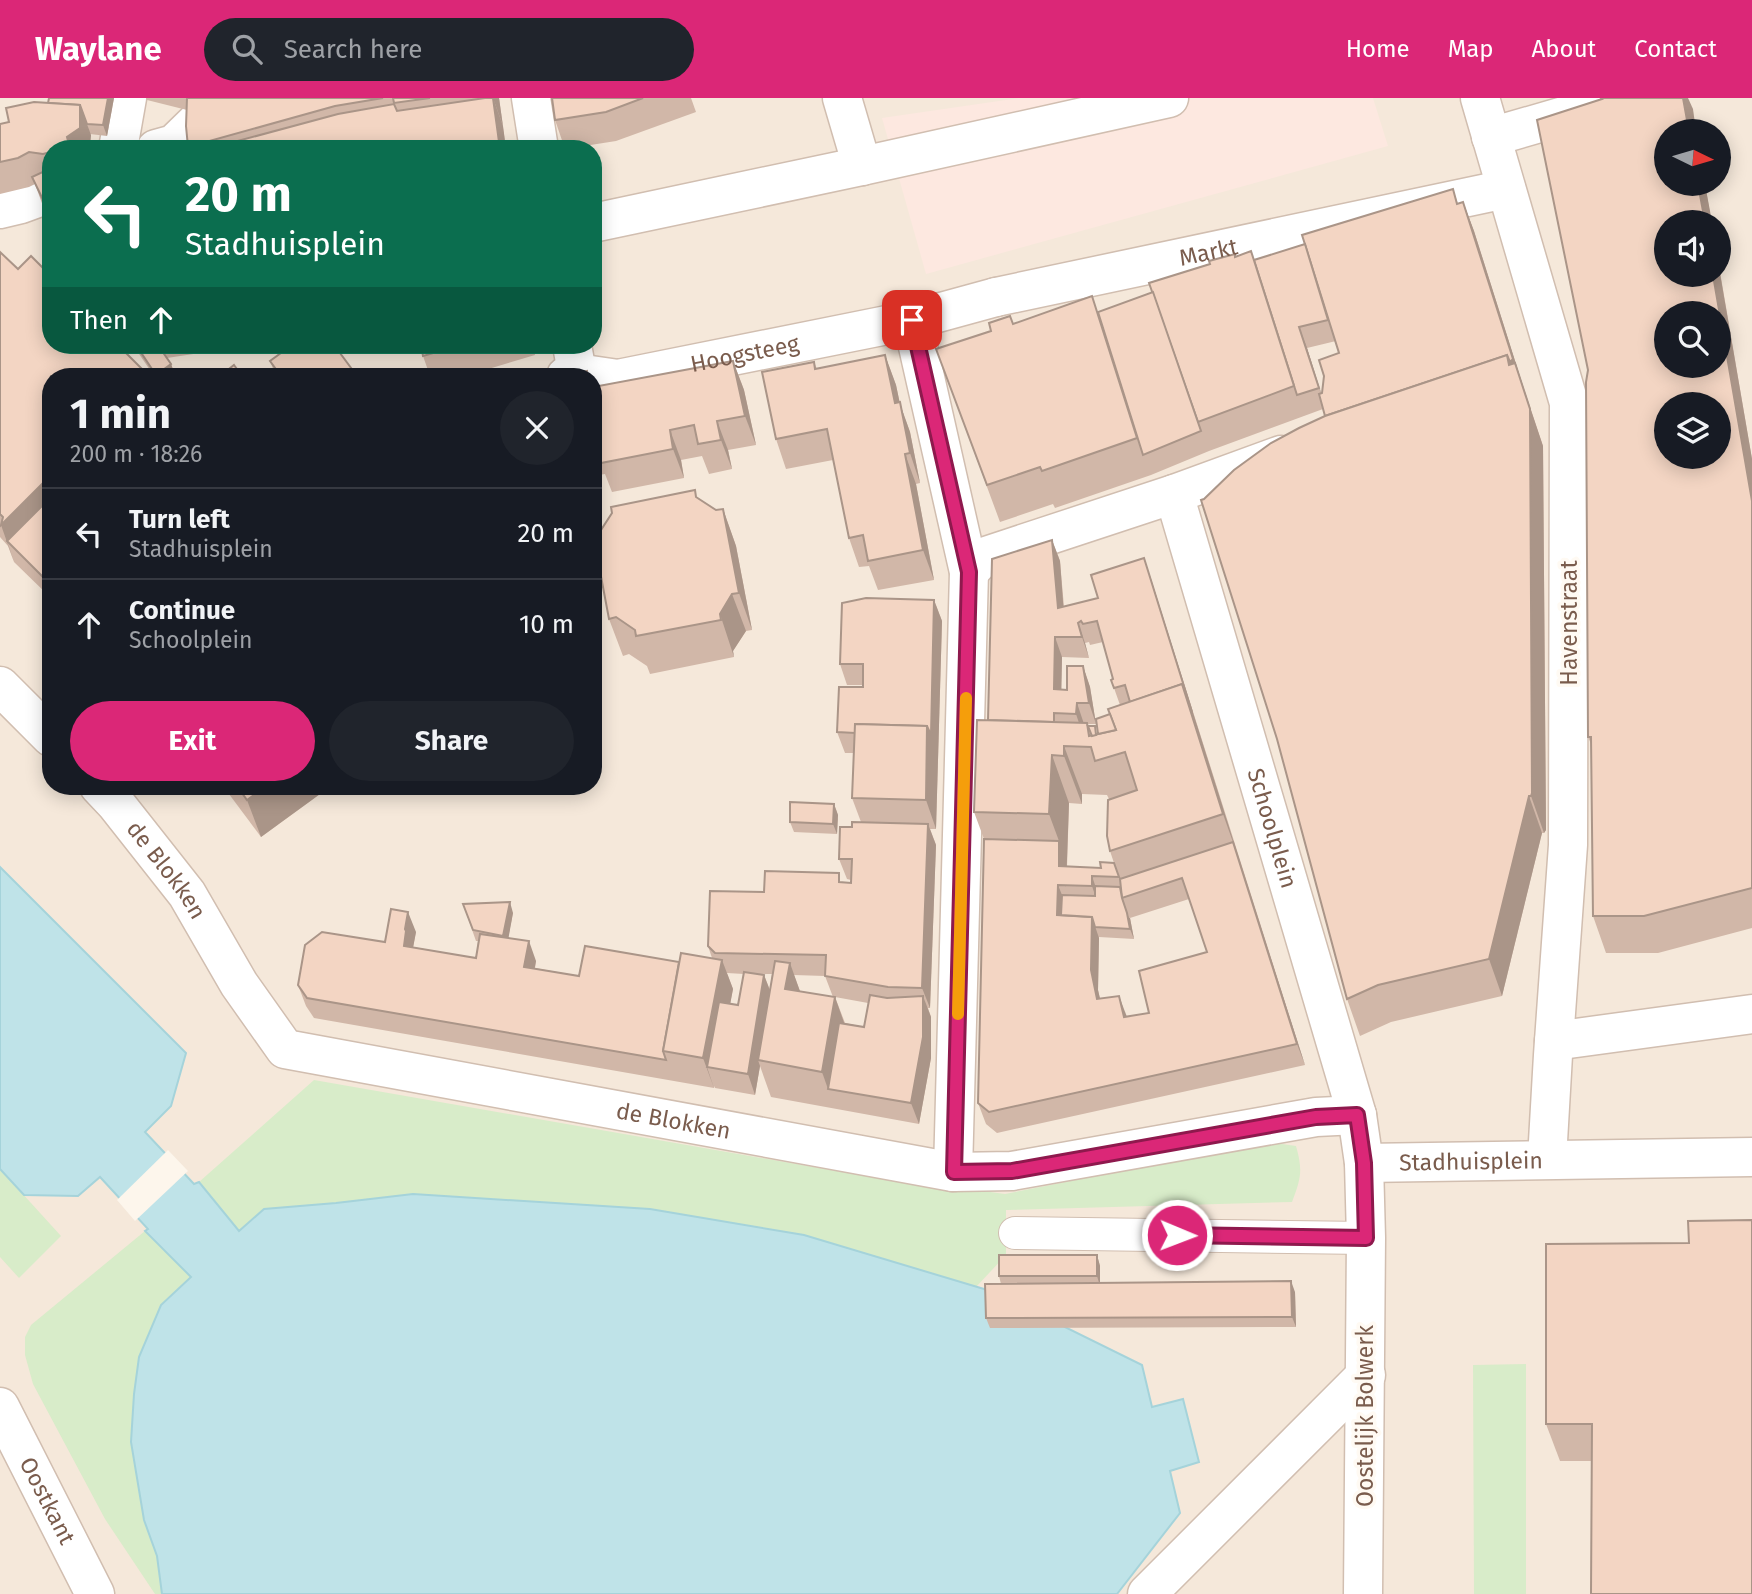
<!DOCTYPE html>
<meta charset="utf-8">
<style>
body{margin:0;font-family:"Fira Sans",sans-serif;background:#20242c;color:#f1f3f6;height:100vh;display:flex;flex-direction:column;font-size:26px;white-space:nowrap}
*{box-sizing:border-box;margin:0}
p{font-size:23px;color:#9ea1a6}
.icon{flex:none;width:38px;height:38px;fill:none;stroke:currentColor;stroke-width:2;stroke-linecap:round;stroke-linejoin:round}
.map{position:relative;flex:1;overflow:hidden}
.details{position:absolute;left:42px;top:270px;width:560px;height:427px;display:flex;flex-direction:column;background:#171b24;border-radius:28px;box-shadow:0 4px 18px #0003}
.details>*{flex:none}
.hud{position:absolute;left:42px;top:42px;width:560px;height:214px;border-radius:28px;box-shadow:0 4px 18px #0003;background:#0b6e4f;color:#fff;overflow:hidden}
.needle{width:46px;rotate:95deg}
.controls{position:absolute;left:1654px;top:21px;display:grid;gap:14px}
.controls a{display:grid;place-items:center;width:77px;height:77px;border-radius:50%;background:#171b24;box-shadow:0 4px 18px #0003;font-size:35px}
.pin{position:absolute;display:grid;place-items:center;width:60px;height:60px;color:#fff;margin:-30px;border-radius:14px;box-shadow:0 4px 10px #0006}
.me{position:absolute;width:77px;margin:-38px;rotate:91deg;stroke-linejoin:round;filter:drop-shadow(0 0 5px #0008)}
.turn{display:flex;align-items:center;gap:24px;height:147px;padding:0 28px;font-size:32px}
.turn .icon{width:91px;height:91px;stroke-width:2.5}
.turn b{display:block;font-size:49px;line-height:60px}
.then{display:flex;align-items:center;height:66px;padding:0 28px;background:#0003;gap:14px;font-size:26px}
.round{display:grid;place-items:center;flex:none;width:74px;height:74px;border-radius:37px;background:#20242c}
.summary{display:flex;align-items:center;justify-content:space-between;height:119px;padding:0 28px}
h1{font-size:42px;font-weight:700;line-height:52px}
.primary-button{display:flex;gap:14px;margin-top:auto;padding:14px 28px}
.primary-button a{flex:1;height:80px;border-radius:42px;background:#db2777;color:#fff;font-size:28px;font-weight:700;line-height:80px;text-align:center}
.primary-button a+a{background:#20242c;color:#f1f3f6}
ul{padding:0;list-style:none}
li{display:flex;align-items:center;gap:21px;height:91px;padding:0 28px;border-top:2px solid #363941}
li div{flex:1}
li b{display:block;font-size:26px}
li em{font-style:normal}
header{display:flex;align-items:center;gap:42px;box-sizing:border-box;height:98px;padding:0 35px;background:#db2777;color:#fff}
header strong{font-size:33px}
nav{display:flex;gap:38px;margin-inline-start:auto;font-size:24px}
.search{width:490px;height:63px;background:#20242c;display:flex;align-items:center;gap:18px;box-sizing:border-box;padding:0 24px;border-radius:38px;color:#9ea1a6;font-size:26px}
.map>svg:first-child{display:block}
.residential{fill:#f5e8da;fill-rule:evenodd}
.commercial{fill:#fde8e0}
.green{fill:#d8ecc9}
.water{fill:#bfe3e8;stroke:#a5d3da;stroke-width:2}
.pier{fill:#fdf6ec}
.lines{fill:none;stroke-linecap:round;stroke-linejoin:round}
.service-casing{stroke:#d1beb0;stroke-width:34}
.pedestrian-casing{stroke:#d1beb0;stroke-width:41}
.minor-casing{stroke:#d1beb0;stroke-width:41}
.service{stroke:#fff;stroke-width:32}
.pedestrian{stroke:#fff;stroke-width:38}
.minor{stroke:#fff;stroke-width:38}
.wall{fill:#d1b7a8;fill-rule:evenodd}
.shaded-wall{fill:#aa9588}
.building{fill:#f3d5c3;stroke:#aa9588;stroke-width:2;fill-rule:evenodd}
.route-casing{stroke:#8e194d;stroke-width:18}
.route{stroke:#db2777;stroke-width:12}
.slow{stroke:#f59e0b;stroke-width:12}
.labels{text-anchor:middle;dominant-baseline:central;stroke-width:7;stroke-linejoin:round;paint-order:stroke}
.street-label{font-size:23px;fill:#7a5c4d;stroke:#fffaf3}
</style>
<header>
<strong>Waylane</strong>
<div class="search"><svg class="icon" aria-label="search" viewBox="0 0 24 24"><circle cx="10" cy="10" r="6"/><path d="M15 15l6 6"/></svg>Search here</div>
<nav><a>Home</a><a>Map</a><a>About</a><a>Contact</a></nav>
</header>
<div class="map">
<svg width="1752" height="1496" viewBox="0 0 1752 1496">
<rect width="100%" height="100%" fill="#fdf6ec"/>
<path class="residential" d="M0 0H1752V1496H0ZM1666 33H1718V86H1666ZM51 51H593V247H51ZM1666 124H1718V177H1666ZM1666 215H1718V268H1666ZM51 278H593V688H51ZM1666 306H1718V359H1666Z"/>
<path class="commercial" d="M1019 0H1373L1388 48 926 176 882 20Z"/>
<g class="green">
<path d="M202 247H281L270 254H202Z"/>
<path d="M314 982 842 1074 1005 1096 1269 1044 1296 1048C1303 1073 1301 1080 1292 1104L1006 1112V1157L976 1189 804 1137 650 1111 336 1105 264 1111 239 1134 199 1084Z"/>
<path d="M0 1071 61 1138 19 1180 0 1159Z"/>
<path d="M145 1133 191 1179 161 1207 139 1259 131 1344 144 1422 157 1458 162 1496H155L105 1421 33 1286 25 1257V1239L31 1227Z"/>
<path d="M1526 1266V1496H1474L1473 1267Z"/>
</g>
<path class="water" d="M0 769 186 955 171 1008 145 1034 194 1086 199 1084 239 1133 264 1111 336 1105 413 1096 650 1111 804 1137 994 1194 1142 1267 1152 1309 1183 1301 1199 1364 1170 1373 1180 1415 1117 1496H162L157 1458 144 1422 131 1344 134 1296 139 1259 161 1207 191 1179 145 1133 148 1131 100 1079 78 1098 24 1097 0 1071Z"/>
<path class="pier" d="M168 1052 188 1073 135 1123 117 1102Z"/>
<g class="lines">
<defs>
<path id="service" d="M1015 1135 1366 1140"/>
<g id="pedestrian">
<path d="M531 0 539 51"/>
<path d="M842 0 862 68"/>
<path d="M1480 0 1569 305 1568 747 1553 957 1547 1061"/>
<path d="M1491 39 1626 0"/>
<path d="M118 51 127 0"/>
<path d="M156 51 174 46 212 9 214 0"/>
<path d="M0 111 21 106 51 95"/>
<path d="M593 125 862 68 1169 0"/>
<path id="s1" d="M996 199 1506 91"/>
<path d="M572 247 577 275"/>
<path d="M1554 943 1752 916"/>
<path d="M1147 1496 1366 1277"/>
</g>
<g id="minor">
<path d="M912 222 969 474 953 1074"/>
<path id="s2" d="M566 278 577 275 618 281 912 222 996 199"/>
<path d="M1174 396 1281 357"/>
<path id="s3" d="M969 474 983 459 1174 396 1357 1017 1364 1065 1366 1140 1363 1496"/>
<path d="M0 588 51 639"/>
<path id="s4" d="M99 688 116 706 187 796 239 886 285 951 953 1074 1012 1073 1316 1019 1357 1017"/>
<path id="s5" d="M1364 1065 1752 1059"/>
<path id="s6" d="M0 1309 95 1496"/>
</g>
</defs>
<use href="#service" class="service-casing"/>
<use href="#pedestrian" class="pedestrian-casing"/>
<use href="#minor" class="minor-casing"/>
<use href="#service" class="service"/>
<use href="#pedestrian" class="pedestrian"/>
<use href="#minor" class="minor"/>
</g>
<g class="wall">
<path d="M114 0 107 38 90 36V51H51V125L43 108 35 86 29 89 0 96V26L9 24 48 5Z"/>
<path d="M146 0H499L506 51H189L187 12 147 2Z"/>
<path d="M552 0H691L696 14 616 43 565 51 555 22Z"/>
<path d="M1601 0 1693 11 1666 86H1705L1752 361V830L1658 855H1606L1593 818 1591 646 1588 639V272Z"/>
<path d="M1453 91 1458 106 1463 104 1474 133 1523 288 1543 348 1546 732 1544 735H1542L1502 898 1391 924 1360 938 1347 901 1277 641 1204 401 1325 318 1323 311 1209 353 1151 377 1055 410 1053 406 1000 424 936 251 1013 226 1098 214 1153 194 1236 159 1254 162 1305 146ZM1336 243 1339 255 1321 296 1307 250Z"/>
<path d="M0 154 51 278V500L14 464 8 448 0 439Z"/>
<path d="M133 247H200V255L167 260 171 266 175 277 173 278H154Z"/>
<path d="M421 247H533L535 257 465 278H430L423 258Z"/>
<path d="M885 257 896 287 900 306 910 334 920 385 916 386 934 482 878 492 869 468 859 469 849 440 833 362 786 371 776 341 814 264 817 271Z"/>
<path d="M270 263 357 278H276Z"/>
<path d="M733 263 744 292 756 347 728 352 732 371 709 376 702 358 681 362 684 380 612 394 605 376 593 378V289Z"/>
<path d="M698 400 716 412 723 411 736 448 752 532 746 533 733 553 734 559 650 576 647 568 629 556 623 558 609 521 599 435Z"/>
<path d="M1052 442 1060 463 1064 509 1098 500 1151 481 1305 967 997 1035 986 1026 978 1005 984 741 974 714 988 622ZM1089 544 1090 547 1103 544 1113 581 1114 590 1120 607 1110 616 1098 636 1088 628V626H1096L1090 589 1083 568 1067 592 1061 591 1062 559 1089 560 1085 545ZM1082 696 1107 697 1109 701 1110 753 1114 765 1101 770 1067 769 1069 705 1082 706ZM1189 801 1207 854 1149 915 1127 919 1100 901 1098 892 1099 839 1134 841 1130 820Z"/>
<path d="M934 502 942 523 936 731H930L936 747 930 910H928L931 919V960L919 1026 771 999 760 968 755 997 715 990 714 988V990L314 920 306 908 298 887 385 844 416 834 413 849 476 860 478 843H476L463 806 513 815 508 840 536 863 535 870 579 878 679 864 712 860 708 848 764 794 842 784 851 785V782L847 781 839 761 852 729 861 724 852 700 854 655H845L837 634 863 589V587H847L840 566ZM727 875 744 876 738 907 730 906 733 891ZM757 876H772L770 892 764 877ZM794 877 825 878 833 899 800 893ZM835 899 868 905 864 929 845 925Z"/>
<path d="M223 688H331L261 739Z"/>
<path d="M834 706 838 717 837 736 794 734 790 724Z"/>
<path d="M1752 1122 1592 1363H1560L1546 1326 1689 1145Z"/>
<path d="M1097 1157 1100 1168V1185L1295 1194 1296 1229 990 1230 986 1220 1001 1186 999 1178Z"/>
</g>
<g class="shaded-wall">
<path d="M108 0H114L107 38 103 27Z"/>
<path d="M493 0H499L503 28Z"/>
<path d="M493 0 503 28 506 51H500Z"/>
<path d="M1683 0H1688L1693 11 1696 33H1689Z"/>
<path d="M80 7 91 37 90 51H66L67 39Z"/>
<path d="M1698 86H1705L1712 124H1705Z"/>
<path d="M1463 104 1474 133 1523 288 1543 348 1546 732 1544 735 1531 698Z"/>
<path d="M1718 164 1752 361V403L1713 177H1718Z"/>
<path d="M1299 229 1307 250 1326 310 1319 290Z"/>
<path d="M885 257 896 287 900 306 910 334 920 385 910 355 895 305Z"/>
<path d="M733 263 744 292 756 347 745 318Z"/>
<path d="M171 266 175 277 173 278H157L156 277Z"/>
<path d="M717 323 728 352 732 371 721 342Z"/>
<path d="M670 332 681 362 684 380 673 351Z"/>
<path d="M905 356 916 386 934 482 923 452Z"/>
<path d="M51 377V427L7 443 14 464 1 427Z"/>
<path d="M723 411 736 448 752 532 739 495Z"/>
<path d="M1052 442 1060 463 1065 531 1058 510Z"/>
<path d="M1144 460 1151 481 1240 764 1223 716Z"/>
<path d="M732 496 746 533 733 553 734 559 720 516Z"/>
<path d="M934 502 942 523 936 731 926 702 927 628Z"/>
<path d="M1078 525 1085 545 1089 560 1082 539Z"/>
<path d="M1055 539 1062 559 1061 612 1054 591Z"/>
<path d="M1083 568 1090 589 1096 626 1089 605Z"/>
<path d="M1077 605 1084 626 1083 637 1076 616Z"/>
<path d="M1064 648 1082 696V706L1064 658Z"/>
<path d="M1052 657 1069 705 1066 789 1059 768V743L1049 716Z"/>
<path d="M266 688H331L261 739 247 702Z"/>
<path d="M1529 698 1542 735 1502 898 1489 861Z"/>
<path d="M834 706 838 717 837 736 833 726Z"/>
<path d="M928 726 936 747 930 910 922 890Z"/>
<path d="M1233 744 1240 764 1305 967 1297 946Z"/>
<path d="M1092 778 1099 799V809L1092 788Z"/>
<path d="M1058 787 1066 807 1060 827 1057 817Z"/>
<path d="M510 804 513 815 507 848 503 838Z"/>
<path d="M408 814 416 834 413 850 404 848 405 831Z"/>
<path d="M1127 816 1129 820H1130L1134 841 1130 831Z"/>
<path d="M1092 819 1099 840 1098 892 1105 922 1097 901 1091 872Z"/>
<path d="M529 843 536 863 531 889 524 869Z"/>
<path d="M722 862 733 891 718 971 707 969 714 990 703 960Z"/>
<path d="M790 865 803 902 785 891Z"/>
<path d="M764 877 772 898 758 962 760 968 755 997 748 976Z"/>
<path d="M923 898 931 919V960L919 1026 911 1005Z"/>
<path d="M1119 898 1127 919H1124Z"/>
<path d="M835 899 848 936 828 991 822 974Z"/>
<path d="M1097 1157 1100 1168V1188L1097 1178Z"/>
<path d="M1291 1183 1295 1194 1296 1229 1292 1219Z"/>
</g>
<g class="building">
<path d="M49 0H108L103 27 87 26 80 7 48 5Z"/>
<path d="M187 0H383L335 8 188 49 186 28Z"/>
<path d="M393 0H430L394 5Z"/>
<path d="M485 0H493L500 51H336L324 48H304L295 51H208L338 16 394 6 397 13Z"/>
<path d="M552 0H643L606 14 555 22Z"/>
<path d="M1601 0H1683L1689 33H1666V86H1698L1705 124H1666V177H1713L1752 403V790L1644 818H1593L1591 639H1588L1586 284 1588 272 1537 22 1602 1ZM1666 215H1718V268H1666ZM1666 306H1718V359H1666Z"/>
<path d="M34 4 80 7V30L67 39 69 47 66 50 51 51V54L43 56 29 54 18 60 0 64V26L9 24 6 10Z"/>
<path d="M51 70V115L48 112 32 79Z"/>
<path d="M1453 91 1457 106 1463 104 1513 261 1510 264 1507 257 1325 318 1319 296 1322 295 1324 278 1319 262 1339 255 1302 137Z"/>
<path d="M1305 146 1328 222 1299 229 1319 290 1297 297 1254 162Z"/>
<path d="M1251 153 1294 288 1198 324 1149 185 1210 166 1209 163 1235 156V159Z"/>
<path d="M0 154 18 171 31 158 51 178V247H118L149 278H51V377L1 427 3 419 0 416Z"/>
<path d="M1153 194 1201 333 1143 357 1098 214Z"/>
<path d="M1092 198 1137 340 1042 373 1040 369 987 387 936 251 991 233 989 225 1010 218 1013 226Z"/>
<path d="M136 247H181L160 250 171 266 156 277Z"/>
<path d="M292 247H334L357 278H281L270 263Z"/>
<path d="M421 247H461L423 258Z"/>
<path d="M885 257 895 305 900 304 910 355 905 356 923 452 868 463 863 437 849 440 827 331 776 341 762 274 814 264 815 271Z"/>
<path d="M1507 257 1509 267 1515 265 1530 311 1532 695 1531 698H1529L1489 861 1378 887 1347 901 1277 641 1201 402 1204 401 1234 372 1271 345 1299 330 1325 318Z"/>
<path d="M733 263 745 318 717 323 721 342 698 346 694 327 670 332 673 351 601 365 597 346 593 347V289Z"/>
<path d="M234 267 242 278H220Z"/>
<path d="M587 273 588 278H561Z"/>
<path d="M695 392 696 399 716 412 723 411 739 495 732 496 720 516 721 522 636 538 635 532 616 519 609 521 593 436 599 435 612 415 611 409Z"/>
<path d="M51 399V487L7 443Z"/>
<path d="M1052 442 1058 510 1098 500 1091 477 1144 460 1192 614 1182 586 1130 604 1125 587 1114 590 1111 582 1113 581 1097 523 1083 526 1081 523 1078 525 1082 539H1055L1054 591 1067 592V568H1083L1089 605H1077L1076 616 1054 615V624L988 622 992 461Z"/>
<path d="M866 500 934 502 931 637 927 628 855 626V635L837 634 839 589H863V566H840L842 505Z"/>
<path d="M1182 586 1223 716 1110 753 1107 738 1108 702 1137 692 1125 654 1095 663 1091 649 1064 648V658L1052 657 1049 716 974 714 977 622 1087 625 1089 638 1116 632 1108 611Z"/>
<path d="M1110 616 1116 632 1098 636 1096 621Z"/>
<path d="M855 626 927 628 926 702 852 700Z"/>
<path d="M1088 628H1095L1096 637 1092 638Z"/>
<path d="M237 688H266L247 702Z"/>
<path d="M790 704 834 706 833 726 790 724Z"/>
<path d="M852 724 928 726 922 890 888 889 825 878 826 857 715 855 708 848 710 793 764 794 765 773 839 775V784L851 785 852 761H839L840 729H852Z"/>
<path d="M984 741 1059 743V768L1101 770 1100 764 1114 765 1119 779 1092 778V788L1058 787 1057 817 1092 819 1091 872 1097 901 1119 898 1124 919 1149 915 1139 873 1207 854 1182 780 1122 800 1120 781 1233 744 1297 946 989 1014 978 1005Z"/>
<path d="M1095 788 1120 789 1122 800 1127 815 1130 831 1095 829 1092 819 1061 817 1062 797 1095 798Z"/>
<path d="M510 804 503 838 473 832 463 806Z"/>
<path d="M391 811 408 814 405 831 406 833 404 848 476 860 480 836 529 843 524 869 579 878 585 848 679 864 663 953 666 962 307 900 298 887 305 847 322 834 385 844Z"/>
<path d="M681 855 722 862 703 960 663 953Z"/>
<path d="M775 863 790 865 785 891 835 899 822 974 758 962Z"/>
<path d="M744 874 764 877 748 976 707 969 719 904 738 907Z"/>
<path d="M870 897 887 900 923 898V939L911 1005 828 991 839 925 864 929Z"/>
<path d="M1752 1122V1496H1591L1592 1326H1546V1146L1689 1145 1688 1123Z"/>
<rect x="999" y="1157" width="98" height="21"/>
<path d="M1291 1183 1292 1219 986 1220 985 1186Z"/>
</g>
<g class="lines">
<defs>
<path id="route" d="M912 222 969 474 954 1074 1012 1073 1316 1019 1357 1017 1364 1065 1366 1140 1177 1137"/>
</defs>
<use href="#route" class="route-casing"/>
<use href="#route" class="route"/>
<path class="slow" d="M958 916 966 600"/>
</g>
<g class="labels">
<g class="street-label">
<text stroke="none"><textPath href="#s1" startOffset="217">Markt</textPath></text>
<text stroke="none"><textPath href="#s2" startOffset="182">Hoogsteeg</textPath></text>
<text transform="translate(1569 525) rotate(-90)">Havenstraat</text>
<text stroke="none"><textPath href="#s3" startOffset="570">Schoolplein</textPath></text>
<text stroke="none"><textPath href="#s4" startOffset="108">de Blokken</textPath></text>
<text stroke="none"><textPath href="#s4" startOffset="718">de Blokken</textPath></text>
<text stroke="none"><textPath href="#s5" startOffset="107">Stadhuisplein</textPath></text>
<text transform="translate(1365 1318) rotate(-90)">Oostelijk Bolwerk</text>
<text stroke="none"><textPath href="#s6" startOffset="105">Oostkant</textPath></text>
</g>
</g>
</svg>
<div class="controls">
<a><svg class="needle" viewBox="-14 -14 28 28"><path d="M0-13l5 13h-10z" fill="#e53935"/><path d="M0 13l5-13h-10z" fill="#9ea1a6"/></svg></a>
<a><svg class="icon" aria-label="sound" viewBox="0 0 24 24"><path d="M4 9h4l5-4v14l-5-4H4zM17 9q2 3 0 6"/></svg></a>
<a><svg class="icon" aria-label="search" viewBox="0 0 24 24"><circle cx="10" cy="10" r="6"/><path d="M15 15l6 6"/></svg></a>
<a><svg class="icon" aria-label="layers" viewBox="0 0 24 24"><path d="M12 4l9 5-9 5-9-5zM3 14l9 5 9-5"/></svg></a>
</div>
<div class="pin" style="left:912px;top:222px;background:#d93025"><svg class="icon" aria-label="arrive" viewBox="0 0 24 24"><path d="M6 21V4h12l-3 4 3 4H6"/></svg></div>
<svg class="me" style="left:1177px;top:1137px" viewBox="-20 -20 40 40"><circle r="17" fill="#db2777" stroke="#fff" stroke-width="3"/><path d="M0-11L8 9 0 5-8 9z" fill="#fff"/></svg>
<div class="hud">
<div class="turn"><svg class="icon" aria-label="left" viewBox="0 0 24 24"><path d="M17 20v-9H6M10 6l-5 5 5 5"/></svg><div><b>20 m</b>Stadhuisplein</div></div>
<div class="then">Then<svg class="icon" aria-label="ahead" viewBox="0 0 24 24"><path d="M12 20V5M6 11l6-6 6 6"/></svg></div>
</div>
<section class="details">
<div class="summary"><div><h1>1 min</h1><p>200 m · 18:26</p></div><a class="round"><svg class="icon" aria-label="close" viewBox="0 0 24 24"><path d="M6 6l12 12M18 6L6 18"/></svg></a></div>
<ul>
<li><svg class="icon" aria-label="left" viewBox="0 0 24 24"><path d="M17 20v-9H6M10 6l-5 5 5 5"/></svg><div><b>Turn left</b><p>Stadhuisplein</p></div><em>20 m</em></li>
<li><svg class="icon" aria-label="ahead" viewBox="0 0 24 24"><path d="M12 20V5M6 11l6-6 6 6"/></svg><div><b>Continue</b><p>Schoolplein</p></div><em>10 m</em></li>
</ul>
<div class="primary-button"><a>Exit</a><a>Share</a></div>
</section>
</div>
